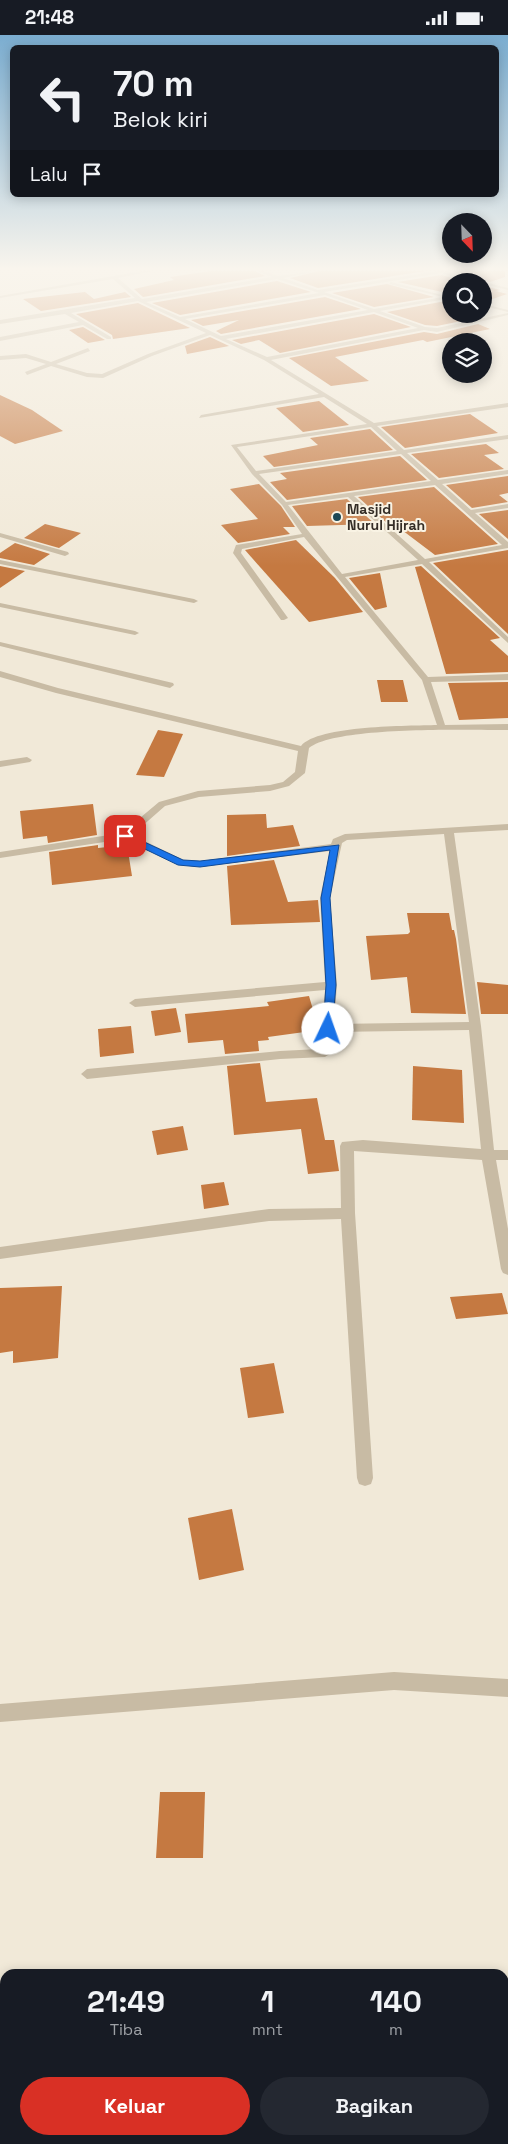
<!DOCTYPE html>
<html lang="id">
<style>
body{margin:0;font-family:"Space Grotesk",sans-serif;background:#242831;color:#f1f3f6;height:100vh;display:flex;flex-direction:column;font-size:19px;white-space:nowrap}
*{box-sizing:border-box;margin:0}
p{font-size:16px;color:#9ea1a6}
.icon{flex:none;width:28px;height:28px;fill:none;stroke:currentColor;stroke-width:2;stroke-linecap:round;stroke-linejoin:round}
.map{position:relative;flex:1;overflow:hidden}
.details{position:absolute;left:0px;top:1934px;width:509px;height:176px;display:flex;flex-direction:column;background:#171b24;border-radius:15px 15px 0 0;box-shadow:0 2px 12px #0003}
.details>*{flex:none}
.top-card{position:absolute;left:10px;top:10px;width:489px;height:152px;border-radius:8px;box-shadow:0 2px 12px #0003;background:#171b24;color:#f1f3f6;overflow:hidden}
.needle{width:32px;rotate:157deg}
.buttons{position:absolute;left:442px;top:178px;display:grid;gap:10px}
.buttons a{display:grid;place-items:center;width:50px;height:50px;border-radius:50%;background:#171b24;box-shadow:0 2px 12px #0003;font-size:25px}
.pin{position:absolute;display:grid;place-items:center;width:42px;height:42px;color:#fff;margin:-21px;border-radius:10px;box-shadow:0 2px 8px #0006}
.me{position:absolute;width:55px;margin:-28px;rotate:3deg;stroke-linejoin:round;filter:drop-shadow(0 0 4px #0008)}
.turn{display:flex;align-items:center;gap:18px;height:105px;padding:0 20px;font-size:22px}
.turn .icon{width:65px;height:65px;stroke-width:2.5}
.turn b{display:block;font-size:35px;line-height:42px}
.then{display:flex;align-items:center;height:48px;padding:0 20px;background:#0003;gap:10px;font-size:19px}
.eta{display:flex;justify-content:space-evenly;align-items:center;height:85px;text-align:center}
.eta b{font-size:30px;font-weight:600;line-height:35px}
.action{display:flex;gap:10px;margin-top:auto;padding:10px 20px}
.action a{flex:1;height:58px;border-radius:30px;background:#d93025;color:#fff;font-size:20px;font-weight:600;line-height:58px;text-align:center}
.action a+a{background:#242831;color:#f1f3f6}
.status{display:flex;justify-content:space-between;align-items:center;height:35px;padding:0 25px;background:#171b24;direction:ltr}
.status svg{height:14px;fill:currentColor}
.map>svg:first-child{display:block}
.building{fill:#c57941}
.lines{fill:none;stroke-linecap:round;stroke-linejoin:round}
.lane{fill:#c8bba4;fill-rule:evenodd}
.street{fill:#c8bba4;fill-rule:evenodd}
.route{fill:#1a73e8;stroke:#114b97}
.poi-dot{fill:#1c4755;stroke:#f9f3e4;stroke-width:2}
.labels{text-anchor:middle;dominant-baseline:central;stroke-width:4;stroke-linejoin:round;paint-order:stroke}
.far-poi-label{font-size:14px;font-weight:bold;fill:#342d26;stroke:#f9f3e4;text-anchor:start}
</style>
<div class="status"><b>21:48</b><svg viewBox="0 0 49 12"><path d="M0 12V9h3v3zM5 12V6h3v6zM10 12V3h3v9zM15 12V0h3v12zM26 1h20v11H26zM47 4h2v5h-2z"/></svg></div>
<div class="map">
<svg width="508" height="2109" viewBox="0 0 508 2109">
<rect width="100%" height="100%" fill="#f1e9d8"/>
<g class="building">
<path d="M211 236H255L265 241 143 262 134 254 174 245 170 242Z"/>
<path d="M319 236H425L318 253 290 243Z"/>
<path d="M452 236H505V242L490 247 481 246Z"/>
<path d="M441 240 465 246H451V259L398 247Z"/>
<path d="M277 246 311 257 180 280 152 268Z"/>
<path d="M387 249 434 262 374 272 332 258Z"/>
<path d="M484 251 500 255 496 256 507 259 484 267Z"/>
<path d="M85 257 94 264 125 257 131 262 41 276 23 264Z"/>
<path d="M325 262 361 274 221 299 216 296 239 285 203 291 191 285Z"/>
<path d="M451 265V279H456L453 280 466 285 437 291 425 290 387 277Z"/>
<path d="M138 268 190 293 113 304 112 300 76 279Z"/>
<path d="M374 279 411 292 280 318 259 305 241 309 232 305Z"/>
<path d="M478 289 490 294 427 307 423 305 335 322 369 346 331 351 289 323 424 297 437 299Z"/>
<path d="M83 292 105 305 88 308 69 295Z"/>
<path d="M210 302 229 311 187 319 185 311Z"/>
<path d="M0 360 32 375 63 396 15 409 0 401Z"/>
<path d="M319 366 349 390 303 397 276 373Z"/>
<path d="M470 379 498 398 405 413 381 392Z"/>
<path d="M370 394 393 415 274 432 263 421 318 410 310 403Z"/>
<path d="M486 409 499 418 484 420 504 434 439 443 411 419Z"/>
<path d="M400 421 427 445 287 465 270 447 287 444 280 438Z"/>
<path d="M508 441V458L499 460 508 467 472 473 446 450Z"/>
<path d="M259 449 281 471 295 492H283L290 499 238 508 221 490 258 484 230 454Z"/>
<path d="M434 452 498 509 435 520 394 489H388L358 462Z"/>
<path d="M347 464 375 489 307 491 292 471Z"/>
<path d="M508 475V504L479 479Z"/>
<path d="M45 489 81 498 59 513 24 503Z"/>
<path d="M296 505 335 543 363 577 309 587 245 515Z"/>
<path d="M15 508 50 519 34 530 0 523V518Z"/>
<path d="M508 515V599L433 528Z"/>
<path d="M0 531 25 536 0 553Z"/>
<path d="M421 531 500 603 490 605 508 621V637L446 639 415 532Z"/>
<path d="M380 538 387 572 375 575 349 543Z"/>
<path d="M377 645H403L408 667H381Z"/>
<path d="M508 647V683L459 685 448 648Z"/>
<path d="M158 695 183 699 164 742 136 740Z"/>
<path d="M93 769 97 800 48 808 47 801 23 804 20 776Z"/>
<path d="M266 779 267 793 293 790 300 811 227 821V780Z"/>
<path d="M98 810V813L127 810 132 841 52 850 49 817Z"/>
<path d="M274 825 288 867 318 865 320 887 231 890 227 831Z"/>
<path d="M407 878H449L452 895H454L456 904 466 979 411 978 407 942 371 945 366 901 408 899 410 897Z"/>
<path d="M477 947 508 950V979H481Z"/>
<path d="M309 961 319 995 268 1002 269 1005 258 1006 259 1016 225 1019 223 1005 188 1008 185 979 269 971 267 967Z"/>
<path d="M176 973 181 997 155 1001 151 976Z"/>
<path d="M131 991 134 1018 100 1022 98 994Z"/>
<path d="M260 1028 266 1067 317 1063 325 1105H334L339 1136 308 1139 301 1094 234 1100 227 1031Z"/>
<path d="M413 1031 462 1035 464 1088 412 1085Z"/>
<path d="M183 1091 188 1115 157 1120 152 1096Z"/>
<path d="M224 1147 229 1170 204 1174 201 1150Z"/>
<path d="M62 1251 58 1323 13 1328V1316L0 1318V1253Z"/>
<path d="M502 1258 508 1279 456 1284 450 1262Z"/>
<path d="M274 1328 284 1378 248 1383 240 1333Z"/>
<path d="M232 1474 244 1535 199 1545 188 1483Z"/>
<path d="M160 1757H205L203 1823H156Z"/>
</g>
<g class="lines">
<g class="lane">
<path d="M0 607 173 648 174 650 170 653 0 611Z"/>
<path d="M27 722 32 725 30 727 0 732V726Z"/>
</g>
<g class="street">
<path d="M142 236H153L118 243 142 264 272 242 257 236H264L278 241 317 236 283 243 318 255 438 236H450L448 237 479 246H472L441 238 324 257 374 274 443 262 389 249 391 247 446 261H451V263L380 276 425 292 437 293 508 278V280L437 297 424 295 271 325 374 388 508 368V372L377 391 404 415 508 400V404L407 418 438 445 508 435V439L442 449 471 475 508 469V473L475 478 508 507V513L429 527 508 602V608L422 529 345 542 428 642 508 639V645L431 647 445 690 508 689V695C468 695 336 691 309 713L305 738 289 751 270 756 199 762 165 771 132 800 184 825 200 826 331 809 333 804 345 799 508 789V795L454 798 481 991 494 1115H508V1125H496L508 1194V1240L503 1238 501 1234 482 1125 354 1116 355 1178 373 1443 371 1449 365 1451 359 1449 357 1443 341 1184 269 1186 0 1224V1212L269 1174 341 1173 340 1111 342 1107 363 1105 481 1114 469 995 333 997 331 1018 325 1022 280 1024 87 1044 81 1039 87 1034 280 1016 319 1014 325 955 135 972 129 968 135 964 325 947 320 863 330 816 200 832 178 830 124 804 0 823V817L122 798 159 767 198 756 270 750 283 747 295 737 298 716 56 658 0 642V636L58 653 301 711C318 690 409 691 437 690L422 645 304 502 242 514 241 518 288 583 284 585H281L233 518 236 510 302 499 282 470 252 439 231 410 367 389 324 362 199 383 201 380 319 359 264 325 210 300 152 321 103 343 87 342 51 331 27 340 25 337 46 329 26 323 0 325V321L26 319 51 327 88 313 90 316 56 329 87 338 102 339 148 319 206 298 138 266 71 278 111 302V304H107L83 290 0 306V302L79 287 65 279 0 289V285L135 263 113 244 0 263V261ZM277 244 319 258 180 282 146 267ZM325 260 368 275 221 301 185 284ZM374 277 418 293 267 322 226 304ZM371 392 397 416 256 436 237 412ZM401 419 431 446 286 467 259 439ZM435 450 502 510 425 524 354 461ZM348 462 418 525 342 539 288 470ZM444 799 469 987 334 989 337 950 330 863 342 808 347 805Z"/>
<path d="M484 247 508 253V255L484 249Z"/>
<path d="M484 269 508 275V277L484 271Z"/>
<path d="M0 498 68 517 69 519 65 521 0 502Z"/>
<path d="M0 525 194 564 198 566 194 568 0 529Z"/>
<path d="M0 568 135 596 139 598 135 600 0 572Z"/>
<path d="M394 1637 508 1644V1662L394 1655 0 1687V1669Z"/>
</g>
</g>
<linearGradient id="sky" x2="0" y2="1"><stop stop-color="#7badd0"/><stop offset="0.44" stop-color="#f9f5ed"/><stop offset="1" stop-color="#f9f5ed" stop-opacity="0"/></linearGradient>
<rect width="508" height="531" fill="url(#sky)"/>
<path class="route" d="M125 798 183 825 200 826 339 810 330 863 336 950 332 996 328 997 323 994 326 950 321 863 330 815 200 832 178 830 122 803 121 801Z"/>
<circle class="poi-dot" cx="337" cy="482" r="5"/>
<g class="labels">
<g class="far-poi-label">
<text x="347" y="474">Masjid<tspan x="347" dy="16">Nurul Hijrah</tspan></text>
</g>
</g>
</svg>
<div class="buttons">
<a><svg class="needle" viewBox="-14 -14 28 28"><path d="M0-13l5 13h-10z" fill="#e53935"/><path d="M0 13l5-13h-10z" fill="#9ea1a6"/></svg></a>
<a><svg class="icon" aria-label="search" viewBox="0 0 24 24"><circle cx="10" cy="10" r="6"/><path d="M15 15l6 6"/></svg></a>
<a><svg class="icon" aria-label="layers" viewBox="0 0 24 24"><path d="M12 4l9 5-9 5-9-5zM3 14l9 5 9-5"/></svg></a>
</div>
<div class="pin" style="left:125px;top:801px;background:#d93025"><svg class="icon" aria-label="arrive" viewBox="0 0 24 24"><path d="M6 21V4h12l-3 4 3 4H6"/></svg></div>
<svg class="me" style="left:328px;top:994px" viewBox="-20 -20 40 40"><circle r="19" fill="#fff"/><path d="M0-13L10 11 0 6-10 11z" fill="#1a73e8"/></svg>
<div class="top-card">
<div class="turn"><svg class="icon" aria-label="left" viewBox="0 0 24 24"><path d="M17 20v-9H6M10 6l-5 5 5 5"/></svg><div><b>70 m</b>Belok kiri</div></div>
<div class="then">Lalu<svg class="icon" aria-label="arrive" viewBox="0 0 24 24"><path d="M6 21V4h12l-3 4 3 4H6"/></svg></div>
</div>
<section class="details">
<div class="eta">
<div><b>21:49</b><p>Tiba</p></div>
<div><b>1</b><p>mnt</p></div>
<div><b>140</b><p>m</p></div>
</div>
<div class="action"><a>Keluar</a><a>Bagikan</a></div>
</section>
</div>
